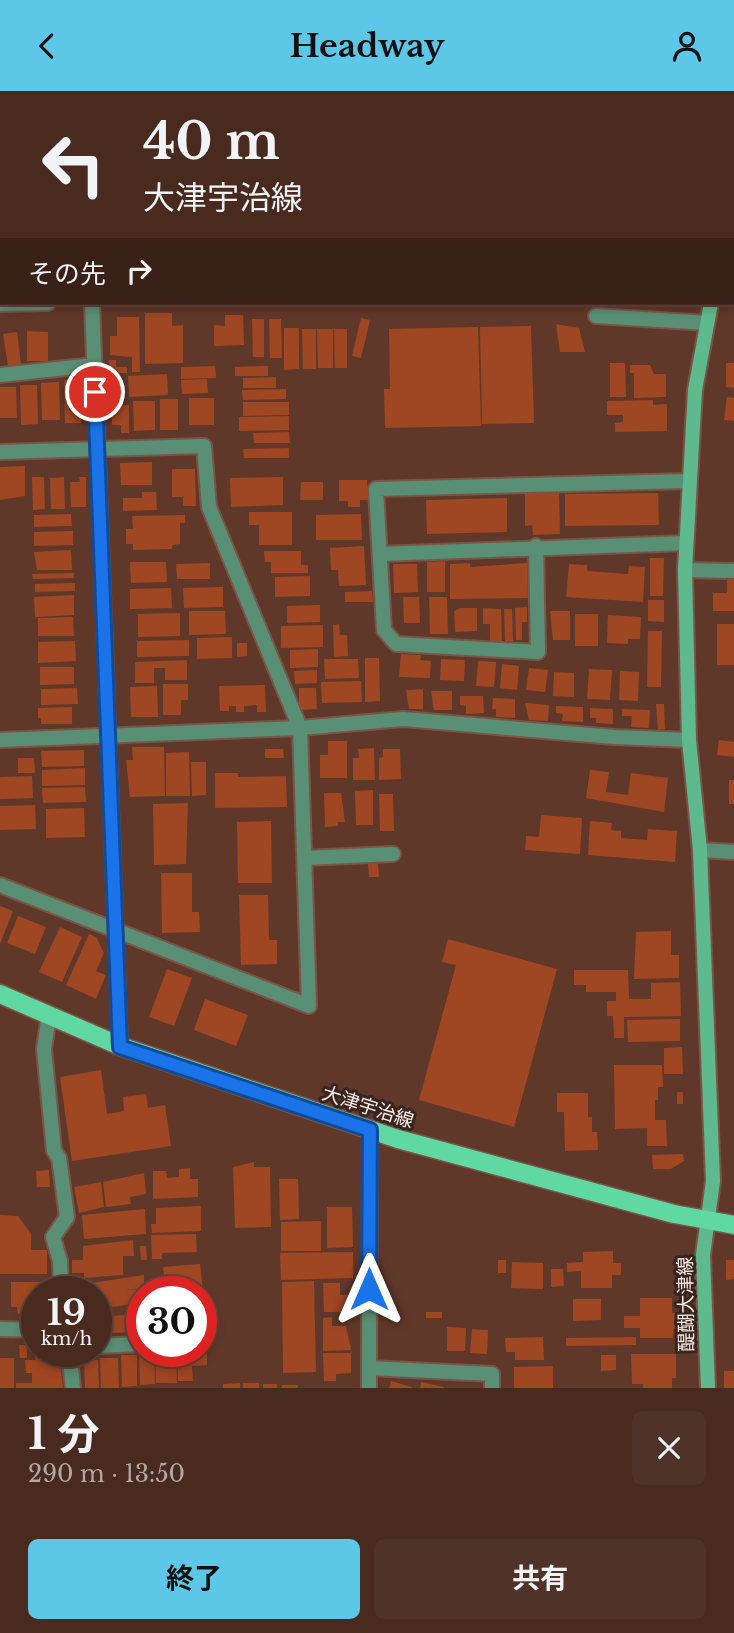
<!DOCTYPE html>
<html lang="ja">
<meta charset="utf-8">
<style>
body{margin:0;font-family:"Libre Baskerville","Noto Sans JP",serif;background:#4f3228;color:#f1f3f6;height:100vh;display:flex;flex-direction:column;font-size:26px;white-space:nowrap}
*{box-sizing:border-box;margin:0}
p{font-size:23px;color:#b1a7a4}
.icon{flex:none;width:38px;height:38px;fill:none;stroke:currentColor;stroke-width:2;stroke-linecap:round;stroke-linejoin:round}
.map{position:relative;height:1297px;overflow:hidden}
.sheet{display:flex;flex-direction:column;background:#482a1f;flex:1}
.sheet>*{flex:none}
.guide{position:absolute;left:0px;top:0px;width:735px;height:214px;box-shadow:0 4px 10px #0003,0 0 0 2px #60463d;background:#482a1f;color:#f1f3f6;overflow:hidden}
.speed{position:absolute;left:21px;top:1185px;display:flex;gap:14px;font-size:35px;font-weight:700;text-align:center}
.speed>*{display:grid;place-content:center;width:91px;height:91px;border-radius:50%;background:#482a1f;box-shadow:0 4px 10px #0003,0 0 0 2px #60463d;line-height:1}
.speed small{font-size:18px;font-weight:400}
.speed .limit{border:10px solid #d22;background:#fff;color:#111}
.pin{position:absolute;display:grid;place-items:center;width:60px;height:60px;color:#fff;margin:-30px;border:4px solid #fff;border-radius:50%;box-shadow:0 2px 7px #0007}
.me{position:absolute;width:77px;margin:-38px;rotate:0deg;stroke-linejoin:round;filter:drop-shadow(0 0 5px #0008)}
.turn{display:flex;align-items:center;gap:24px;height:147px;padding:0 28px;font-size:32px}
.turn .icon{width:91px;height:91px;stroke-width:2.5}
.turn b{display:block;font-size:49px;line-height:60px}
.then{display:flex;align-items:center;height:66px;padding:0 28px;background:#0003;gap:14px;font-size:26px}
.round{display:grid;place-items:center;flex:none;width:74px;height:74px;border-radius:10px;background:#4f3228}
.headline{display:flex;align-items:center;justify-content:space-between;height:119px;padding:0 28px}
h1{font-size:42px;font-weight:700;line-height:52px}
.cta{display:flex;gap:14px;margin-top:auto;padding:14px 28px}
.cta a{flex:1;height:80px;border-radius:10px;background:#5dc7e8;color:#111;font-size:28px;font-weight:700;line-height:80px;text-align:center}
.cta a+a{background:#4f3228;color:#f1f3f6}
header{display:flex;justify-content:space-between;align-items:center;height:91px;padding:0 28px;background:#5dc7e8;color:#111;font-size:32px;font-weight:700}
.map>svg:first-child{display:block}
.building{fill:#9f4622}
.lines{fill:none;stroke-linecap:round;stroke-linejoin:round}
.street-casing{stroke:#795548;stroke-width:18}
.secondary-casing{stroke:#795548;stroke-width:18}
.primary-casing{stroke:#795548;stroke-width:21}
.street{stroke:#598f74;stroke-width:14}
.secondary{stroke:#5eb98d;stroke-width:14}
.primary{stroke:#5fd8a1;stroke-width:18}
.route-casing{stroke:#114b97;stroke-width:18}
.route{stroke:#1a73e8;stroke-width:12}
.labels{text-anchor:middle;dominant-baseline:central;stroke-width:6;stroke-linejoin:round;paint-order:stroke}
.street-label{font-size:19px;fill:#fdede8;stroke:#38251e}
</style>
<header><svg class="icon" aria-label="back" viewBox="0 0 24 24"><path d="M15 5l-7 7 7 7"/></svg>Headway<svg class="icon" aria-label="person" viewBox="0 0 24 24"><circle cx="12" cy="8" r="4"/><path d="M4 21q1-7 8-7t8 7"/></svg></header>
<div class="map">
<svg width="734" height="1297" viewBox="0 0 734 1297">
<rect width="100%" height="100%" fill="#603829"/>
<g class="building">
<path d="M659 212H687V215L659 214Z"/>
<path d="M145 222H172V235L183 234V272L145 273Z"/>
<path d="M225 224H243L244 254 214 255V234L225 235Z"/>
<path d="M117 226H139L140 281H132V266L110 264V245H117Z"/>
<path d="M361 227 370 229 361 267 352 265Z"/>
<path d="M252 228H264V266H253Z"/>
<path d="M269 228H281L282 267H270Z"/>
<path d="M556 233 579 237 585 261H560Z"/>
<path d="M531 235 534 332 482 333 480 236Z"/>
<path d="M478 236 481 335 385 337 384 298H390L389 238Z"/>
<path d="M284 237H299V278L284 279Z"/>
<path d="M302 238H316V278H303Z"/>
<path d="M317 238H333V277H318Z"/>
<path d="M334 238H347V277H335Z"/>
<path d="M27 240 48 241V270H27Z"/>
<path d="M17 241 21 274 8 275 3 243Z"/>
<path d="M109 269H116V276H127V282H109Z"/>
<path d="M610 272H625L626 306H610Z"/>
<path d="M726 272H734V297L726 296Z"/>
<path d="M630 274H650L654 283H666V306L634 307V282H630Z"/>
<path d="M215 275 216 287 181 288V276Z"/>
<path d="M268 275V285H235V276Z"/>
<path d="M167 283 168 304 129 306 128 285Z"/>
<path d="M276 286V297H243V287Z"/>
<path d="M80 288 81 332H65L64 289Z"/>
<path d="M207 288 208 302 182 303 181 289Z"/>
<path d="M59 291 60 329H42L41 292Z"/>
<path d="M106 293H124V308L106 307Z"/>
<path d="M20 294H37L38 333 21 334Z"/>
<path d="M0 296H16L17 327H0Z"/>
<path d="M286 298V308L243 309 242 299Z"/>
<path d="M727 306 734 307V330L724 329Z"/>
<rect x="189" y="307" width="25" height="27"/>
<rect x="160" y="308" width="18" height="31"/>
<path d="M653 309V314L667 313V340L615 341V332L623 331V324H607V310Z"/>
<path d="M133 310H155V339L134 340Z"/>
<path d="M243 311H289V324L243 325Z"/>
<path d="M112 314H129V342H121V334H112Z"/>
<path d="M289 325V339L239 340V326Z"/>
<path d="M289 341 290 352H254L253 342Z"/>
<path d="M289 357V367H244L243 358Z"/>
<path d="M152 371V394H121L120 372Z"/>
<path d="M25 375V405L0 409V376Z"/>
<path d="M172 378H195L196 415H183V406H172Z"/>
<path d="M32 386H44L45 418 33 419Z"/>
<path d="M64 386 65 418H51L50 387Z"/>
<path d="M79 386H86V416H71L70 391H80Z"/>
<path d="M283 386V414L231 416 230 387Z"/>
<path d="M339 389H367L368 409H360V416H348V410H339Z"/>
<path d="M301 391H323V409H300Z"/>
<path d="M142 401H156L157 419 123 420V407H142Z"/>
<path d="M559 401 560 443 533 444 532 434 525 435V402Z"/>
<path d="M658 402 659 434 565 435V403Z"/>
<path d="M507 407V441L427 443 426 409Z"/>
<path d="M249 421H292V454H259V434H249Z"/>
<path d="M71 423 72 435 34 436V424Z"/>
<path d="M361 423 362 449H316V424Z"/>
<path d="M185 424V432H180V453L172 454V458L133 459V453H126V438H133L132 425Z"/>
<path d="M73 440V454L34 455V441Z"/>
<path d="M364 455 366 494 339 495 338 479H331L330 457Z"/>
<path d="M71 459 72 479H37L34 461Z"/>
<path d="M264 460H301V474H308V482H271V471H265Z"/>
<path d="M650 467H664L663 505H650Z"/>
<path d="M445 470V501H427V471Z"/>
<path d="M130 471H166L167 491 131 492Z"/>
<path d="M210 472V488H177L176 473Z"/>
<path d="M470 472V476L527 472 528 507 450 508V473Z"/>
<path d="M393 473H417L418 501 394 502Z"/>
<path d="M569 473 587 474V480L628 483 629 475 645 476 643 511 566 506Z"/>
<path d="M74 482V487L33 488 32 483Z"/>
<path d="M310 485V505L275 506V486Z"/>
<path d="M727 489H734V520H713V502H727Z"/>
<path d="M75 492V500L35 501V493Z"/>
<path d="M223 496V516L184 517 183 497Z"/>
<path d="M171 497 172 517 130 518V498Z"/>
<path d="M372 500 373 511H345V501Z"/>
<path d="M74 504V524L35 526 34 506Z"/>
<path d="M403 506H419L420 532H404Z"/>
<path d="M429 506H447L448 543H430Z"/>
<path d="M648 509H664V531L648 530Z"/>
<path d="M320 514V531L287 532V515Z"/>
<path d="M527 516V531H522V549H516L515 517Z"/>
<path d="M461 517H477V540L455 541 454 520Z"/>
<path d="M483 517 501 518 502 550H490V533H483Z"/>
<path d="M504 518H512L513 550H505Z"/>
<path d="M189 520H225L226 543 189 544Z"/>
<path d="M550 520H570V549H553Z"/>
<path d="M180 522V545L138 546V523Z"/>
<rect x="575" y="523" width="23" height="32"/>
<path d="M608 524 641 526 640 548H628V553L607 552Z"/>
<path d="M73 526 74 545H38V527Z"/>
<path d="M339 533 340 544H347L348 565 334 566 333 534Z"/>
<rect x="717" y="533" width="17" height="41"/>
<path d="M323 534V556L281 557V535Z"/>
<path d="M648 540H662L661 596H647Z"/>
<path d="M232 546V567L197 568V547Z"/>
<path d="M189 549V565L137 566V550Z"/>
<path d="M75 550 76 570 38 572V551Z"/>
<path d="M237 552H247V565L237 566Z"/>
<path d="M318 558V576L290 577V559Z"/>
<path d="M401 563 421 564 420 569 431 570 430 587 399 586Z"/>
<path d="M365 567H379L380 610 365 611Z"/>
<path d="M324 568H358L359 587 325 588Z"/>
<path d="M441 568 465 569 464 590 440 589Z"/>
<path d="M187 569V589H165V577H154V592H135V571Z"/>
<path d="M478 570 496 571 494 596 476 595Z"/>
<path d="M502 573 519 575 517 599 500 597Z"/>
<path d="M40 576H74V593L40 594Z"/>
<path d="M529 577 548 579 545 601 526 599Z"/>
<path d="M589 578 612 579 610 609 587 608Z"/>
<path d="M317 579V592L295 593 294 580Z"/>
<path d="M620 580 639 581 638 610 619 609Z"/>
<path d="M554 581 574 582V606L553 605Z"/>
<path d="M361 590 362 611 322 612 321 591Z"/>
<path d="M163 593H188V609H181V624H163Z"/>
<path d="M265 594 266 621H257V614L244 615V621H236V615H229V620H220L219 595Z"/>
<path d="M157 595 158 626H131L130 596Z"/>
<path d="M77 597 78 613 41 614V598Z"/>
<path d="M299 597H316L317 618 299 619Z"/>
<path d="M423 598V618H409L406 599Z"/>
<path d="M431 600H452V619H434Z"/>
<path d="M460 605H483L484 622 466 623V615L460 614Z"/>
<path d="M493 607 515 608V627L496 626V618H492Z"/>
<path d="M525 612 549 614 548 630 529 629Z"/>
<path d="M656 613H664L665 638 658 639Z"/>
<path d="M556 615 583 616V631L562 630 563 623 556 622Z"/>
<path d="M72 616V633H41V627H38V617Z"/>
<path d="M590 617 613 618V633L596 632V627H590Z"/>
<path d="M622 618 650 619 649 637 631 636 632 625H622Z"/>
<path d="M719 649 734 651V666L717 664Z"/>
<path d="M328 650H347V687H320V664H328Z"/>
<path d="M132 656H164L165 705 130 706 126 669H133Z"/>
<path d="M374 657 375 689H353V667H359L358 658Z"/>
<path d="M265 658H283L284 667H265Z"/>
<path d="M383 658H400L401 688 379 689V667L383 666Z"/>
<path d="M84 659V675L42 676 41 660Z"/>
<path d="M189 661 190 705H166V662Z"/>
<path d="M18 667H34L35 682H18Z"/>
<path d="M191 671H206V704L192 705Z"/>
<path d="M85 677V694L42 695V679Z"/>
<path d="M590 679 609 681 606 701 628 704 631 682 668 687 664 721 586 707Z"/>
<path d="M215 682H238V686L286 685 287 716 215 717Z"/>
<path d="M32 685 33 707 0 708V686Z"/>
<rect x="729" y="689" width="5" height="24"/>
<path d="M85 696 86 711 43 712 42 697Z"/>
<path d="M373 699V734H356L355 700Z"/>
<path d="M324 702H341L345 731H338V735L325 736Z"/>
<path d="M379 703H393L394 740H380Z"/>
<path d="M188 712 186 773 154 774 153 713Z"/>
<path d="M35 714 36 738 0 739V715Z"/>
<path d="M84 717 85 746 46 747V718Z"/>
<path d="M541 724 582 727 580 763 525 759 526 745 539 746Z"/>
<path d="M271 730 272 792H238L237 731Z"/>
<path d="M590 730 612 732 611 739 621 740V747L647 749 648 738 677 740 675 771 588 764Z"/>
<path d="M378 772 379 786H369L368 773Z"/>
<path d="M161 782H192V821H199L200 841 162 842Z"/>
<path d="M239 804H268L269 849H277V873L241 874Z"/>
<path d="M0 815 13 820 0 853Z"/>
<path d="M18 825 46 836 35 863 7 852Z"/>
<path d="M60 836 82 846 62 891 39 881Z"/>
<path d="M671 840V864H679V887L634 888 636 841Z"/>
<path d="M89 843 96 846 104 862 96 880 106 884 96 908 66 894Z"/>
<path d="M448 848 557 878 514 1036 419 1009 456 874 442 871Z"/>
<path d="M167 878 192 887 174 935 149 926Z"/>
<path d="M574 879H628L629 908H651V892L680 891 681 925 624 926V947H614L613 925H607V910H616V901H586V894H574Z"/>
<path d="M205 908 248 924 236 955 194 939Z"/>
<path d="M680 928V950L628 951 627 929Z"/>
<path d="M682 956 683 983H664V957Z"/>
<path d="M614 974H662L663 996H658V1009H655V1029H666L667 1055H647V1037L615 1038Z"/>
<path d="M101 979 107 1023 124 1020 123 1006 146 1003 148 1017 165 1014 171 1055 72 1070 60 986Z"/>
<rect x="677" y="1001" width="6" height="12"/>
<path d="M557 1002H588V1026H592V1041H597L598 1059 565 1060 564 1021H557Z"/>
<path d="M683 1063 684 1070 671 1078H653L652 1064Z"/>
<path d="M254 1071V1076H270L271 1136 235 1137 233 1076Z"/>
<path d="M190 1077V1088H198V1106L153 1108V1080H166L167 1087 179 1086V1078Z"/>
<path d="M49 1079 50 1096H37L36 1080Z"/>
<path d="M144 1082 146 1103 130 1106 131 1113 106 1116 103 1091Z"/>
<path d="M279 1088H298L299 1128 280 1129Z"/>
<path d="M101 1091 104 1116 79 1122 74 1096Z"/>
<path d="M201 1115V1140L152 1142 151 1133H156V1117Z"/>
<path d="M327 1116H352L353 1156 327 1157Z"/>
<path d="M145 1118 146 1143 84 1148 82 1124Z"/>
<path d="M0 1124 18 1125 31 1143V1159H47V1183H0Z"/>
<path d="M321 1130V1160H281V1131Z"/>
<path d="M196 1143 197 1161 162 1162V1168H152L151 1144Z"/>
<path d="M133 1149 134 1165H123V1184L84 1187V1182H72V1169H83V1155Z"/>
<path d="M140 1155H146L147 1169H141Z"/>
<path d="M613 1160V1172H621V1184H612V1197H581V1180L567 1181V1172L583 1171V1161Z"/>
<path d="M353 1161V1187L281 1189 280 1162Z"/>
<rect x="498" y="1169" width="8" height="13"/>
<path d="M726 1169H734V1188L726 1189Z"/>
<path d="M512 1171 543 1172V1198L511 1197Z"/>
<path d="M200 1173 203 1200H172L171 1196 166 1197 163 1176Z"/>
<path d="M551 1178H563L564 1195 551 1196Z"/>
<path d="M144 1184V1197L126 1199 146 1198V1200H142V1212L96 1218V1200H93L92 1192Z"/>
<path d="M314 1190 316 1281 283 1282 282 1191Z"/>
<path d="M11 1191H54V1200H37V1223H18L17 1216H11Z"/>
<path d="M73 1191H87V1196L74 1197Z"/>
<path d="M323 1192H340V1204H353V1221H324Z"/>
<path d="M201 1201H203L206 1231H201Z"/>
<path d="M640 1207H672V1222H682V1238H673V1247H640V1237H624V1225H640Z"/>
<path d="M573 1208H601V1229L573 1230Z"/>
<rect x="426" y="1221" width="16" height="6"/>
<path d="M142 1223V1241L112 1242V1225Z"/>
<path d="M332 1226V1235H346L351 1259 323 1260V1227Z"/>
<path d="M447 1236 466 1237 465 1260H447Z"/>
<path d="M472 1238 488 1239 487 1263 470 1262Z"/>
<path d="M201 1239H207V1274L192 1275 193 1290H178V1261L201 1260Z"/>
<path d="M543 1246 544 1269H515V1261H506L505 1247Z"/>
<path d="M636 1246V1254L566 1255V1247Z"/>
<path d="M19 1254H27V1267H20Z"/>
<path d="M48 1261 49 1268 60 1267 63 1297H16V1292H32V1282H26L25 1269H35V1263Z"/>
<path d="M176 1261 177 1292H156L155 1262Z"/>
<path d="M323 1262H351V1282L336 1283V1290H324Z"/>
<path d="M631 1263H676V1287H672V1297H643V1293H632Z"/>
<path d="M121 1264H137V1295L122 1296Z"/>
<path d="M139 1264H154L155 1293 140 1294Z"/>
<path d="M601 1264H616V1279L601 1280Z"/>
<rect x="0" y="1267" width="14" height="30"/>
<path d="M100 1267H118L119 1297H101Z"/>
<path d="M84 1269H98L99 1297H85Z"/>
<path d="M553 1275V1297H514V1276Z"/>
<rect x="724" y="1280" width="10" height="17"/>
<path d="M391 1290 412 1296V1297H389Z"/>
<path d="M421 1291 444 1296V1297H420Z"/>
<path d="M240 1292V1297H223V1293Z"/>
<rect x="243" y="1292" width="16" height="5"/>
<rect x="263" y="1293" width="14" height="4"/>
<rect x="282" y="1294" width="16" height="3"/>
</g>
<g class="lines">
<defs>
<g id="street">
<path d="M96 2V0"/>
<path d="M202 2V0"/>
<path d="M343 2V0"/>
<path d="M482 2V0"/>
<path d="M92 212 120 955"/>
<path d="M0 213 48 212"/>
<path d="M596 225 707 232"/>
<path d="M0 284 94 274"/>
<path d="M0 361 204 355 209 416 300 637 309 915 0 794"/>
<path d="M536 455 538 561 396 553 384 539 376 398 688 390"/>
<path d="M380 463 686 452"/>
<path d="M685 479 734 480"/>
<path d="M0 649 300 637 403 628 614 646 689 649"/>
<path d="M700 759 734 761"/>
<path d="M305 767 393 763"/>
<path d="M49 924 44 958 54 1060 59 1067 67 1126 53 1146 60 1170 61 1200"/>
<path d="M0 1238 37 1239"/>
<path d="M96 1255 142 1253"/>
<path d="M69 1260 73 1297"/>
<path d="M369 1277 492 1283V1297"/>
<path d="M369 1297 370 1039"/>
</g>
<g id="secondary">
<path d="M733 84 734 79"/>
<path d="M733 196H734"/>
<path d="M708 1297 703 1164 713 1090 700 759 689 649 685 479 695 299 711 212"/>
</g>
<path id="primary" d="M0 903 120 955 398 1048 674 1123 734 1134"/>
</defs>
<use href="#street" class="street-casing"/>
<use href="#secondary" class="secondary-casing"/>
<use href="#primary" class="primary-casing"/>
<use href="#street" class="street"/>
<use href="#secondary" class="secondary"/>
<use href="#primary" class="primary"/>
</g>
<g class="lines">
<defs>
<path id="route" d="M95 301 120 956 370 1039 369 1198"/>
</defs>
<use href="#route" class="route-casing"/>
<use href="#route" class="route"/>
</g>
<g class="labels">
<g class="street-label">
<text transform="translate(368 1016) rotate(18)">大津宇治線</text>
<text transform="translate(686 1213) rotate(-91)">醍醐大津線</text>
</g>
</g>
</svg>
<div class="speed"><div>19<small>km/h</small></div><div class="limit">30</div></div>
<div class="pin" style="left:95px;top:301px;background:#d93025"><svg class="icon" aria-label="arrive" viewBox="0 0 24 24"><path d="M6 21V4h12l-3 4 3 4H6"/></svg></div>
<svg class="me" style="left:369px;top:1198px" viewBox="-20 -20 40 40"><path d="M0-17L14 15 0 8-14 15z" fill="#1a73e8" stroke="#fff" stroke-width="4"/></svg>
<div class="guide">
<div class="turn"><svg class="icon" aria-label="left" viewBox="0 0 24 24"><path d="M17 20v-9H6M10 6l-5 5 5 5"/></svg><div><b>40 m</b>大津宇治線</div></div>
<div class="then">その先<svg class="icon" aria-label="right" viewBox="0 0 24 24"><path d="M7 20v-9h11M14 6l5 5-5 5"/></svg></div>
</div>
</div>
<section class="sheet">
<div class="headline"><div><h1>1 分</h1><p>290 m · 13:50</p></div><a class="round"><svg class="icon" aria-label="close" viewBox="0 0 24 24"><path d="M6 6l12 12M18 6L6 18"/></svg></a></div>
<div class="cta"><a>終了</a><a>共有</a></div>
</section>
